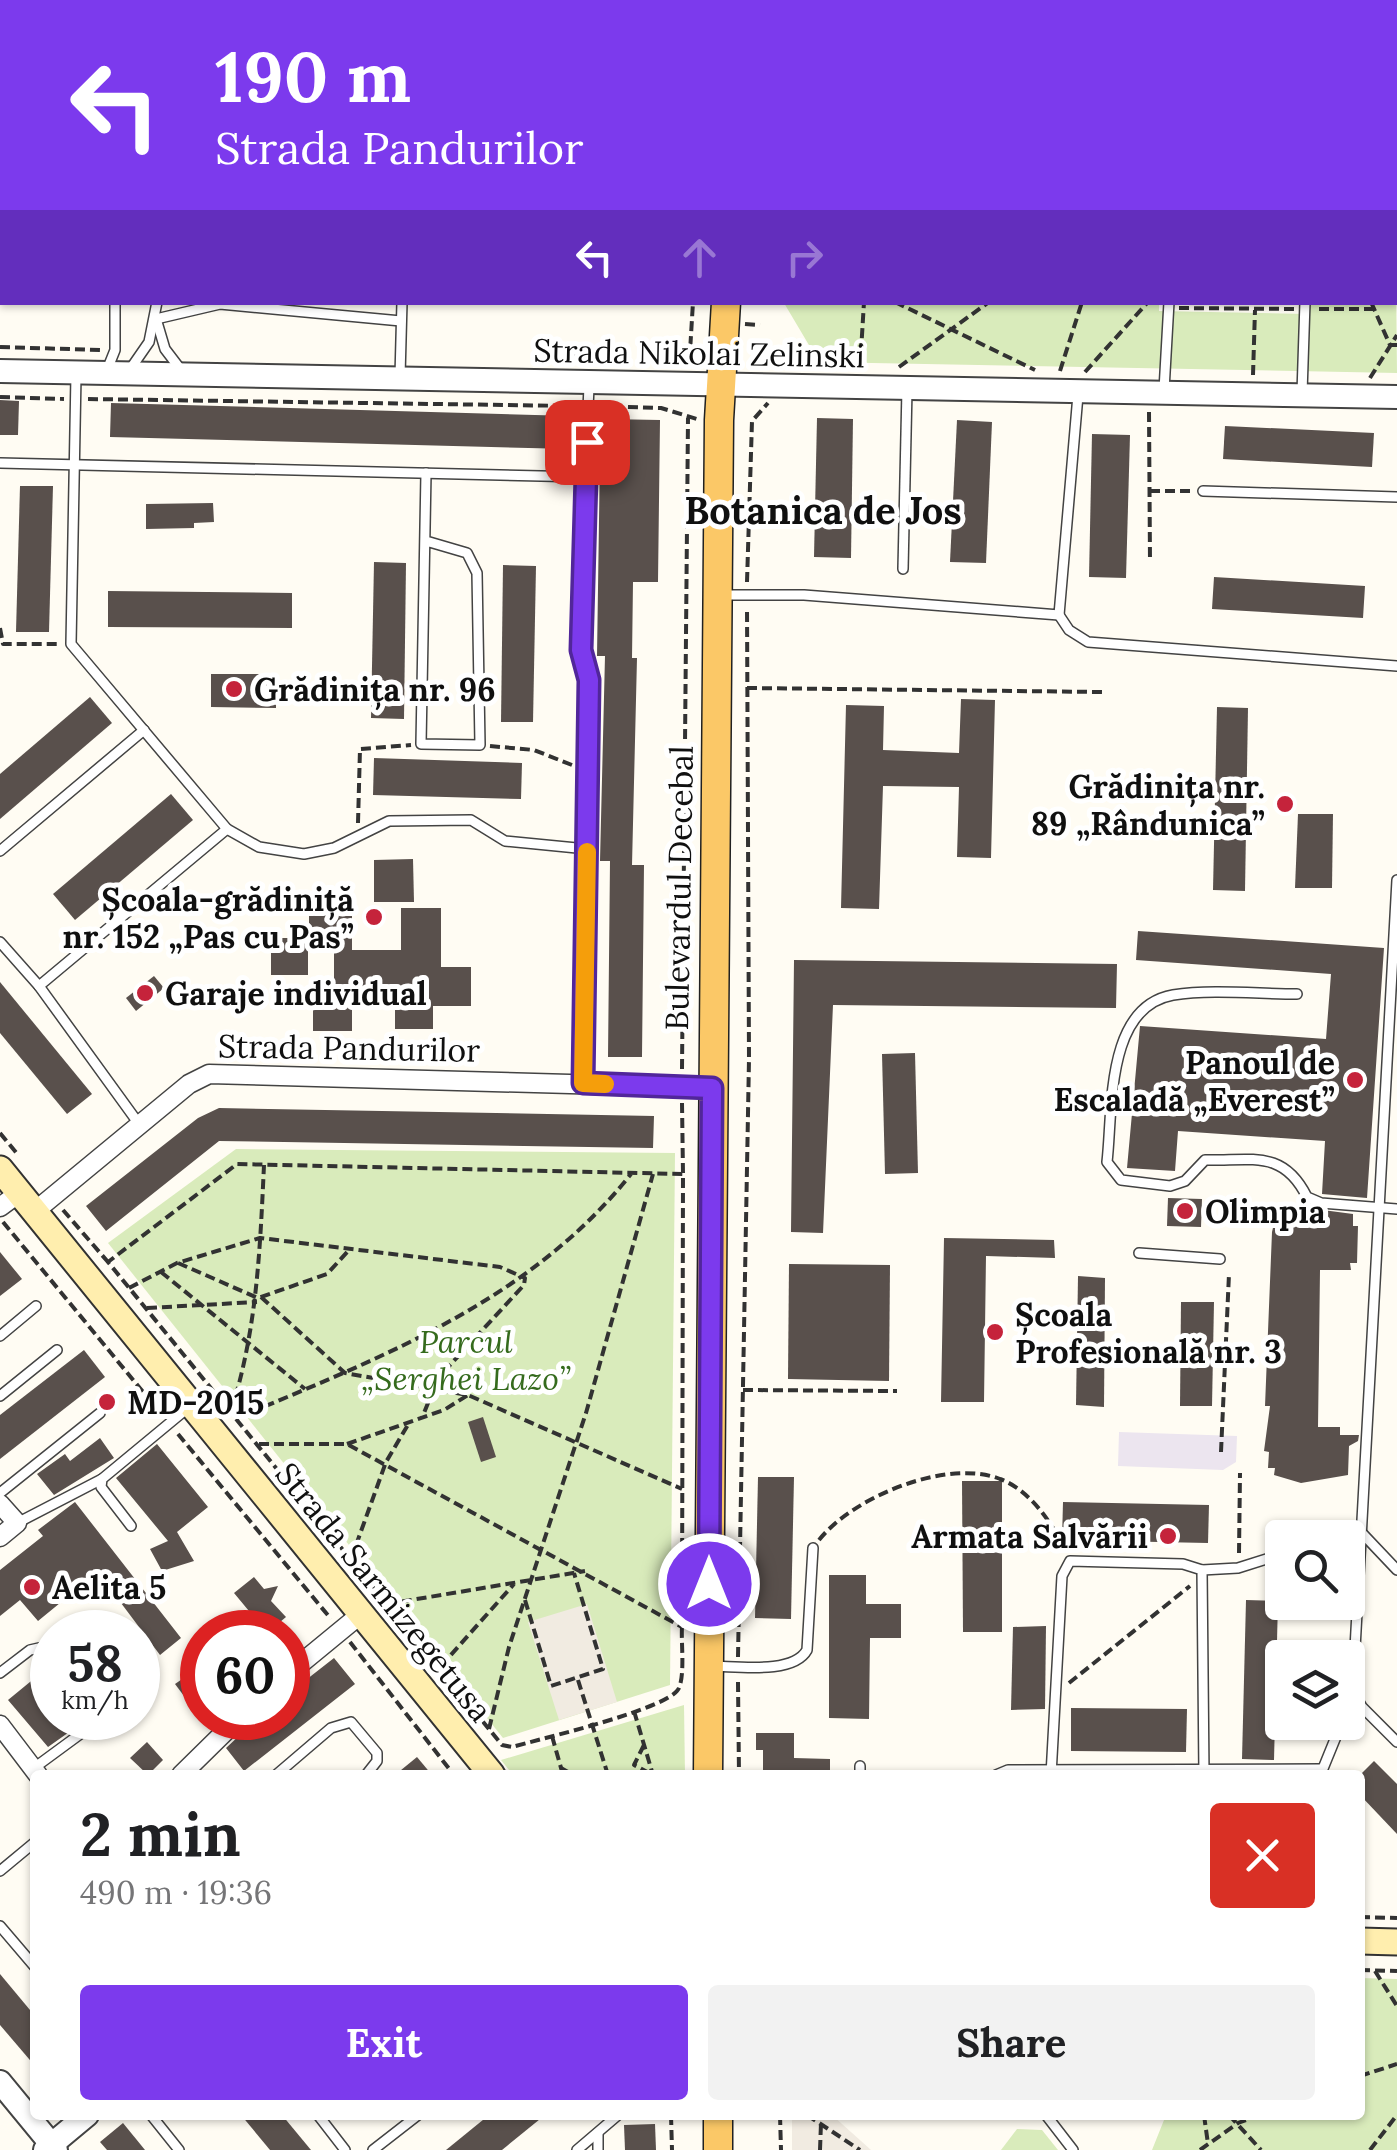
<!DOCTYPE html>
<meta charset="utf-8">
<style>
body{margin:0;font-family:Lora,serif;background:#f2f2f2;color:#202124;height:100vh;display:flex;flex-direction:column;font-size:38px;white-space:nowrap}
*{box-sizing:border-box;margin:0}
p{font-size:32px;color:#757577}
.icon{flex:none;width:55px;height:55px;fill:none;stroke:currentColor;stroke-width:2;stroke-linecap:round;stroke-linejoin:round}
.map{position:relative;flex:1;overflow:hidden}
.side{position:absolute;left:30px;top:1770px;width:1335px;height:350px;display:flex;flex-direction:column;background:#fff;border-radius:10px;box-shadow:0 2px 8px #0004}
.side>*{flex:none}
.top-card{position:absolute;left:0px;top:0px;width:1398px;height:305px;box-shadow:0 2px 8px #0004;background:#7c3aed;color:#fff;overflow:hidden}
.fabs{position:absolute;left:1265px;top:1520px;display:grid;gap:20px}
.fabs a{display:grid;place-items:center;width:100px;height:100px;border-radius:10px;background:#fff;box-shadow:0 2px 8px #0004;font-size:50px}
.speed{position:absolute;left:30px;top:1610px;display:flex;gap:20px;font-size:50px;font-weight:700;text-align:center}
.speed>*{display:grid;place-content:center;width:130px;height:130px;border-radius:50%;background:#fff;box-shadow:0 2px 8px #0004;line-height:1}
.speed small{font-size:25px;font-weight:400}
.speed .limit{border:15px solid #d22;background:#fff;color:#111}
.pin{position:absolute;display:grid;place-items:center;width:85px;height:85px;color:#fff;margin:-42px;border-radius:20px;box-shadow:0 5px 15px #0006}
.me{position:absolute;width:110px;margin:-55px;rotate:0deg;stroke-linejoin:round;filter:drop-shadow(0 0 8px #0008)}
.turn{display:flex;align-items:center;gap:35px;height:210px;padding:0 50px;font-size:45px}
.turn .icon{width:130px;height:130px;stroke-width:2.5}
.turn b{display:block;font-size:70px;line-height:85px}
.lanes{display:flex;align-items:center;height:95px;padding:0 50px;background:#0003;justify-content:center;gap:50px;direction:ltr}
.lanes .off{opacity:.35}
.round{display:grid;place-items:center;flex:none;width:105px;height:105px;border-radius:10px;background:#f2f2f2}
.overview{display:flex;align-items:center;justify-content:space-between;height:170px;padding:0 50px}
h1{font-size:60px;font-weight:700;line-height:75px}
.primary-button{display:flex;gap:20px;margin-top:auto;padding:20px 50px}
.primary-button a{flex:1;height:115px;border-radius:10px;background:#7c3aed;color:#fff;font-size:40px;font-weight:700;line-height:115px;text-align:center}
.primary-button a+a{background:#f2f2f2;color:#202124}
.map>svg:first-child{display:block}
.industrial{fill:#ece5ef}
.green{fill:#d9ebbb}
.plaza{fill:#f1ebe1}
.building{fill:#59504c}
.lines{fill:none;stroke-linecap:round;stroke-linejoin:round}
.service-casing{stroke:#434343;stroke-width:12}
.minor-casing{stroke:#434343;stroke-width:21}
.tertiary-casing{stroke:#434343;stroke-width:26}
.secondary-casing{stroke:#323232;stroke-width:29}
.primary-casing{stroke:#212121;stroke-width:31}
.path{stroke:#323232;stroke-width:4;stroke-dasharray:10 5;stroke-linecap:butt}
.service{stroke:#fff;stroke-width:9}
.minor{stroke:#fff;stroke-width:18}
.tertiary{stroke:#fff;stroke-width:22}
.secondary{stroke:#ffeeae;stroke-width:25}
.primary{stroke:#fbc867;stroke-width:28}
.route-casing{stroke:#51269a;stroke-width:25}
.route{stroke:#7c3aed;stroke-width:18}
.slow{stroke:#f59e0b;stroke-width:18}
.poi-dot{fill:#c5233b;stroke:#fff;stroke-width:4}
.labels{text-anchor:middle;dominant-baseline:central;stroke-width:10;stroke-linejoin:round;paint-order:stroke}
.street-label{font-size:32px;fill:#101010;stroke:#fff}
.poi-label{font-size:32px;font-weight:bold;fill:#101010;stroke:#fff;text-anchor:start}
.park-label{font-size:32px;font-style:italic;fill:#356b1d;stroke:#fff}
.quarter-label{font-size:38px;font-weight:bold;fill:#101010;stroke:#fff}
</style>
<div class="map">
<svg width="1397" height="2150" viewBox="0 0 1397 2150">
<rect width="100%" height="100%" fill="#fffcf3"/>
<path class="industrial" d="M1119 1432 1237 1436 1236 1462 1223 1470 1118 1466Z"/>
<g class="green">
<path d="M1395 183 1397 373 819 362 784 303 1159 302V311L1309 314 1310 303 1395 302Z"/>
<path d="M236 1149 675 1153 670 1685 503 1738 108 1243Z"/>
<path d="M684 1705 685 1775H513L501 1760Z"/>
<path d="M1360 1978 1397 1979V2150H1152L1166 2115H1360Z"/>
<path d="M1017 2129 1042 2130 1058 2150H1001Z"/>
</g>
<g class="plaza">
<path d="M587 1604 617 1702 559 1720 528 1622Z"/>
<path d="M792 2115H832L871 2150H792Z"/>
</g>
<g class="building">
<path d="M558 343 609 349 610 363 556 361Z"/>
<path d="M0 400 19 401 18 435H0Z"/>
<path d="M111 403 571 416 570 449 110 437Z"/>
<path d="M817 418 853 419 851 558 814 557Z"/>
<path d="M606 419 660 420 658 582H633L632 658H637L632 865H644L642 1057H608L610 861H600L605 656H597L600 453H605Z"/>
<path d="M957 420 992 422 986 563 950 562Z"/>
<path d="M1225 426 1374 433 1372 467 1223 459Z"/>
<path d="M1092 434 1130 435 1126 578 1089 577Z"/>
<path d="M20 486H53L49 632H16Z"/>
<path d="M213 503 214 522 194 523V528L146 529V504Z"/>
<path d="M374 562 406 563 404 719 371 718Z"/>
<path d="M503 565 536 566 533 722H501Z"/>
<path d="M1214 577 1365 586 1363 618 1212 609Z"/>
<path d="M108 591 292 593V628L108 627Z"/>
<path d="M211 674H276V708L211 707Z"/>
<path d="M90 697 112 723 0 819V774Z"/>
<path d="M961 699 995 700 991 858 957 857 959 787 883 786 879 909 841 908 846 705 884 706 883 750 959 753Z"/>
<path d="M1217 707 1248 708 1245 891 1213 890Z"/>
<path d="M374 758 522 763 521 799 373 795Z"/>
<path d="M171 794 193 820 75 920 53 894Z"/>
<path d="M1298 814H1333L1332 888H1295Z"/>
<path d="M413 859 414 902H374V860Z"/>
<path d="M309 908H352V950H401V908H441V967H471V1006H433V1029H395V993H352V1031H313V994H334V947H309Z"/>
<path d="M1138 931 1384 948 1367 1198 1322 1194 1325 1141 1178 1131 1175 1171 1127 1168 1140 1026 1326 1039 1331 974 1136 960Z"/>
<rect x="271" y="938" width="37" height="37"/>
<path d="M794 960 1117 964 1116 1008 833 1005 823 1233 791 1232Z"/>
<path d="M154 976 164 988 136 1011 126 998Z"/>
<path d="M0 982 92 1094 67 1114 0 1033Z"/>
<path d="M915 1053 918 1173 885 1174 882 1054Z"/>
<path d="M219 1108 654 1116 653 1148 219 1141 106 1231 86 1206 198 1118Z"/>
<path d="M1168 1198 1202 1199 1201 1227 1167 1226Z"/>
<path d="M1300 1207 1353 1214V1226H1358L1357 1263H1350L1351 1270H1320L1318 1427H1340V1435H1359L1358 1441 1349 1446 1348 1475 1301 1483 1274 1475 1275 1468H1268L1269 1452 1264 1451 1270 1406H1265L1272 1232 1276 1215 1300 1212Z"/>
<path d="M944 1238 1054 1240 1055 1258 986 1256 984 1402H941Z"/>
<path d="M0 1252 22 1279 0 1296Z"/>
<path d="M789 1264 890 1265 889 1381 788 1379Z"/>
<path d="M1078 1276 1105 1278 1104 1407 1076 1405Z"/>
<path d="M1181 1302H1214L1212 1406H1180Z"/>
<path d="M84 1350 105 1377 0 1459V1415Z"/>
<path d="M483 1417 496 1457 481 1462 468 1422Z"/>
<path d="M100 1438 114 1458 54 1495 37 1474 65 1454 70 1461Z"/>
<path d="M157 1444 208 1507 177 1532 194 1561 162 1571 150 1549 168 1541 116 1478Z"/>
<path d="M758 1477H794L791 1619 755 1618Z"/>
<path d="M962 1481H1002V1632H963Z"/>
<path d="M75 1502 181 1638 160 1655 112 1591 96 1603 82 1585 38 1621 20 1600 0 1616V1570L43 1536 38 1530Z"/>
<path d="M1063 1502 1209 1505 1208 1543 1062 1540Z"/>
<path d="M829 1575H866V1604H901V1638H870L869 1719 829 1718Z"/>
<path d="M254 1577 264 1589 278 1586 271 1601 286 1617 280 1622 290 1632H247L258 1622 234 1593Z"/>
<path d="M1246 1600 1278 1601 1274 1760 1242 1759Z"/>
<path d="M1046 1626 1045 1709 1011 1710 1013 1627Z"/>
<path d="M334 1658 355 1684 244 1771 226 1748 258 1718H288V1694Z"/>
<path d="M47 1668 52 1675V1718H89L48 1747 8 1700Z"/>
<path d="M194 1671 202 1683V1700L193 1708 175 1684Z"/>
<path d="M1071 1708 1187 1709 1186 1752 1071 1751Z"/>
<path d="M756 1733H794V1758L830 1759V1775H763V1750H756Z"/>
<path d="M147 1742 163 1760 148 1775 130 1758Z"/>
<path d="M417 1757 432 1775H395Z"/>
<path d="M1374 1761 1397 1784V1834L1360 1795V1775Z"/>
<path d="M0 1974 35 2016V2066L0 2025Z"/>
<path d="M241 2115H282L311 2150H270Z"/>
<path d="M489 2115H545L502 2150H446Z"/>
<path d="M123 2123 145 2150H107L100 2142Z"/>
<path d="M655 2124 656 2150H625L624 2125Z"/>
</g>
<g class="lines">
<defs>
<g id="service">
<path d="M1081 0 1083 2"/>
<path d="M121 2V0"/>
<path d="M157 2V0"/>
<path d="M178 2V0"/>
<path d="M268 2 269 0"/>
<path d="M396 2 399 0"/>
<path d="M559 2V0"/>
<path d="M840 2V0"/>
<path d="M874 2V0"/>
<path d="M1172 2 1174 0"/>
<path d="M1293 2 1295 0"/>
<path d="M1395 26 1397 23"/>
<path d="M1395 177 1397 178"/>
<path d="M156 319 220 304 401 321"/>
<path d="M157 322 165 349 181 370"/>
<path d="M131 368 149 342 157 302"/>
<path d="M107 370 115 350V302"/>
<path d="M76 375 71 644 227 829 39 986 139 1124"/>
<path d="M400 376 402 302"/>
<path d="M1164 390 1169 302"/>
<path d="M1302 393 1305 302"/>
<path d="M0 463 585 477 589 386"/>
<path d="M426 473 421 744 480 745 477 573 467 553 426 541"/>
<path d="M1203 491 1397 497"/>
<path d="M903 569 907 389"/>
<path d="M721 595H804L1059 615 1078 395"/>
<path d="M1059 615 1069 630 1088 642 1397 666"/>
<path d="M227 829 259 847 304 854 334 848 389 821 471 820 505 841 587 849"/>
<path d="M0 851 144 730"/>
<path d="M0 942 39 986"/>
<path d="M1297 994C1258 994 1212 989 1173 995 1105 1007 1113 1111 1107 1162L1121 1180 1170 1186 1185 1181 1205 1160C1252 1161 1283 1149 1307 1197L1321 1203 1397 1209"/>
<path d="M583 1083 589 680 581 650 585 477"/>
<path d="M1139 1253 1220 1259"/>
<path d="M0 1336 36 1306"/>
<path d="M0 1396 57 1350"/>
<path d="M0 1493 100 1413"/>
<path d="M17 1523 102 1479"/>
<path d="M131 1526 101 1487 102 1479 189 1407"/>
<path d="M1338 1538 1360 1531 1397 1570"/>
<path d="M1202 1570 1238 1568 1282 1554"/>
<path d="M711 1666C736 1666 793 1675 807 1650L813 1548"/>
<path d="M0 1673 30 1650 52 1645"/>
<path d="M1351 1688 1362 1707 1397 1742"/>
<path d="M1348 1703 1354 1667 1397 880"/>
<path d="M860 1766V1775"/>
<path d="M34 1768 102 1718"/>
<path d="M1322 1771 1342 1722"/>
<path d="M276 1775 331 1728 351 1722 377 1753V1761L366 1775"/>
<path d="M996 1775 1008 1770 1322 1769"/>
<path d="M1051 1775 1062 1576 1070 1561 1183 1564 1202 1570 1204 1775"/>
<path d="M0 1871 35 1842"/>
<path d="M0 1926 35 1967"/>
<path d="M151 2115 179 2150"/>
<path d="M318 2115 345 2150"/>
<path d="M1046 2115 1073 2150"/>
<path d="M598 2133V2150"/>
<path d="M373 2150 418 2115"/>
<path d="M577 2150 618 2115"/>
</g>
<g id="minor">
<path d="M0 1207 19 1193"/>
<path d="M34 1212 189 1084 209 1074 712 1088"/>
<path d="M0 1504 17 1523 0 1537"/>
<path d="M288 1674 361 1614"/>
<path d="M0 1725 38 1775"/>
<path d="M181 1775 239 1718"/>
</g>
<g id="tertiary">
<path d="M0 371 1397 397"/>
<path d="M0 2082 56 2150"/>
<path d="M45 2150 87 2115"/>
</g>
<g id="secondary">
<path d="M0 1169 492 1775"/>
<path d="M1360 1941 1397 1942"/>
</g>
<g id="primary">
<path d="M750 2 751 0"/>
<path d="M708 1775 719 420 726 302"/>
<path d="M718 2115V2150"/>
</g>
</defs>
<use href="#service" class="service-casing"/>
<use href="#minor" class="minor-casing"/>
<use href="#tertiary" class="tertiary-casing"/>
<use href="#secondary" class="secondary-casing"/>
<use href="#primary" class="primary-casing"/>
<g class="path">
<path d="M716 2V0"/>
<path d="M1395 210 1397 211"/>
<path d="M895 302 1035 370"/>
<path d="M1371 302 1390 345H1397"/>
<path d="M1179 308 1294 309"/>
<path d="M1319 309H1373"/>
<path d="M745 324 760 325"/>
<path d="M0 347 100 350"/>
<path d="M758 353 766 366"/>
<path d="M669 364 690 352 693 302"/>
<path d="M899 367 989 302"/>
<path d="M860 368 864 302"/>
<path d="M1060 371 1082 302"/>
<path d="M1085 372 1148 302"/>
<path d="M1253 375 1255 310"/>
<path d="M1370 378 1397 335"/>
<path d="M0 397 64 399"/>
<path d="M88 399 574 406"/>
<path d="M598 406 661 408 697 419"/>
<path d="M1149 412 1150 562"/>
<path d="M1150 491H1190"/>
<path d="M747 582 752 421 768 403"/>
<path d="M0 628 3 644H58"/>
<path d="M747 688 1103 692"/>
<path d="M490 746 534 750 577 767"/>
<path d="M358 823 360 749 411 745"/>
<path d="M682 1069 688 418"/>
<path d="M682 1103 683 1174 682 1627C681 1643 685 1673 679 1688 670 1709 539 1739 512 1747L502 1745 108 1262 237 1164 683 1174"/>
<path d="M0 1133 19 1156"/>
<path d="M63 1210 108 1262"/>
<path d="M3 1222 162 1415"/>
<path d="M178 1263 258 1298 327 1274 350 1249"/>
<path d="M161 1272 305 1389"/>
<path d="M129 1288 177 1263 260 1238 500 1267 525 1278 524 1285 438 1378 422 1418"/>
<path d="M261 1297 345 1373 468 1395 682 1489"/>
<path d="M147 1308 257 1302"/>
<path d="M743 1390 897 1391"/>
<path d="M231 1411C257 1330 260 1250 264 1165"/>
<path d="M237 1418C382 1357 530 1301 631 1174"/>
<path d="M178 1434 331 1619"/>
<path d="M259 1444H347L682 1627"/>
<path d="M347 1444 444 1410 468 1395"/>
<path d="M1221 1452 1229 1274"/>
<path d="M819 1540C853 1497 947 1458 1000 1479 1030 1490 1053 1524 1066 1552"/>
<path d="M1239 1553 1240 1473"/>
<path d="M351 1559 386 1462 409 1423"/>
<path d="M525 1600 551 1686 603 1669 574 1573"/>
<path d="M387 1604 585 1571"/>
<path d="M350 1642 454 1775"/>
<path d="M738 1657 749 1059 747 607"/>
<path d="M441 1666 514 1584"/>
<path d="M578 1680 608 1775"/>
<path d="M738 1682 739 1775"/>
<path d="M1069 1683 1190 1586"/>
<path d="M634 1711 653 1775"/>
<path d="M489 1729 509 1647 586 1413 653 1174"/>
<path d="M552 1736 563 1775"/>
<path d="M644 1745 634 1765 653 1775"/>
<path d="M561 1768 573 1775"/>
<path d="M1360 1917 1397 1918"/>
<path d="M1360 1970 1397 1971"/>
<path d="M1375 1971 1397 2006"/>
<path d="M1360 2076 1397 2064"/>
<path d="M671 2115 672 2150"/>
<path d="M780 2115 781 2150"/>
<path d="M807 2115 860 2150"/>
<path d="M1204 2115 1208 2144"/>
<path d="M1229 2115 1261 2150"/>
<path d="M820 2150 821 2123"/>
<path d="M1200 2150 1238 2123 1259 2115"/>
<path d="M1370 2150 1397 2115"/>
</g>
<use href="#service" class="service"/>
<use href="#minor" class="minor"/>
<use href="#tertiary" class="tertiary"/>
<use href="#secondary" class="secondary"/>
<use href="#primary" class="primary"/>
</g>
<g class="lines">
<defs>
<path id="route" d="M587 442 581 650 589 680 583 1083 712 1088 709 1584"/>
</defs>
<use href="#route" class="route-casing"/>
<use href="#route" class="route"/>
<path class="slow" d="M587 852 583 1083 605 1084"/>
</g>
<g class="poi-dot">
<circle cx="234" cy="689" r="10"/>
<circle cx="1285" cy="804" r="10"/>
<circle cx="374" cy="917" r="10"/>
<circle cx="145" cy="993" r="10"/>
<circle cx="1355" cy="1080" r="10"/>
<circle cx="1185" cy="1211" r="10"/>
<circle cx="995" cy="1332" r="10"/>
<circle cx="107" cy="1402" r="10"/>
<circle cx="1168" cy="1536" r="10"/>
<circle cx="32" cy="1587" r="10"/>
</g>
<g class="labels">
<g class="street-label">
<text transform="translate(699 353) rotate(1)">Strada Nikolai Zelinski</text>
<text transform="translate(679 888) rotate(-89)">Bulevardul Decebal</text>
<text transform="translate(349 1048) rotate(1)">Strada Pandurilor</text>
<text transform="translate(384 1592) rotate(51)">Strada Sarmizegetusa</text>
</g>
<g class="poi-label">
<text x="254" y="689">Grădinița nr. 96</text>
<text x="1265" y="786" text-anchor="end">Grădinița nr.<tspan x="1265" dy="37">89 „Rândunica”</tspan></text>
<text x="354" y="899" text-anchor="end">Școala-grădiniță<tspan x="354" dy="37">nr. 152 „Pas cu Pas”</tspan></text>
<text x="165" y="993">Garaje individual</text>
<text x="1335" y="1062" text-anchor="end">Panoul de<tspan x="1335" dy="37">Escaladă „Everest”</tspan></text>
<text x="1205" y="1211">Olimpia</text>
<text x="1015" y="1314">Școala<tspan x="1015" dy="37">Profesională nr. 3</tspan></text>
<text x="127" y="1402">MD-2015</text>
<text x="1148" y="1536" text-anchor="end">Armata Salvării</text>
<text x="52" y="1587">Aelita 5</text>
</g>
<g class="park-label">
<text x="466" y="1341">Parcul<tspan x="466" dy="37">„Serghei Lazo”</tspan></text>
</g>
<g class="quarter-label">
<text x="823" y="510">Botanica de Jos</text>
</g>
</g>
</svg>
<div class="fabs">
<a><svg class="icon" aria-label="search" viewBox="0 0 24 24"><circle cx="10" cy="10" r="6"/><path d="M15 15l6 6"/></svg></a>
<a><svg class="icon" aria-label="layers" viewBox="0 0 24 24"><path d="M12 4l9 5-9 5-9-5zM3 14l9 5 9-5"/></svg></a>
</div>
<div class="speed"><div>58<small>km/h</small></div><div class="limit">60</div></div>
<div class="pin" style="left:587px;top:442px;background:#d93025"><svg class="icon" aria-label="arrive" viewBox="0 0 24 24"><path d="M6 21V4h12l-3 4 3 4H6"/></svg></div>
<svg class="me" style="left:709px;top:1584px" viewBox="-20 -20 40 40"><circle r="17" fill="#7c3aed" stroke="#fff" stroke-width="3"/><path d="M0-11L8 9 0 5-8 9z" fill="#fff"/></svg>
<div class="top-card">
<div class="turn"><svg class="icon" aria-label="left" viewBox="0 0 24 24"><path d="M17 20v-9H6M10 6l-5 5 5 5"/></svg><div><b>190 m</b>Strada Pandurilor</div></div>
<div class="lanes"><svg class="icon" aria-label="left" viewBox="0 0 24 24"><path d="M17 20v-9H6M10 6l-5 5 5 5"/></svg><svg class="icon off" aria-label="ahead" viewBox="0 0 24 24"><path d="M12 20V5M6 11l6-6 6 6"/></svg><svg class="icon off" aria-label="right" viewBox="0 0 24 24"><path d="M7 20v-9h11M14 6l5 5-5 5"/></svg></div>
</div>
<section class="side">
<div class="overview"><div><h1>2 min</h1><p>490 m · 19:36</p></div><a class="round" style="background:#d93025;color:#fff"><svg class="icon" aria-label="close" viewBox="0 0 24 24"><path d="M6 6l12 12M18 6L6 18"/></svg></a></div>
<div class="primary-button"><a>Exit</a><a>Share</a></div>
</section>
</div>
